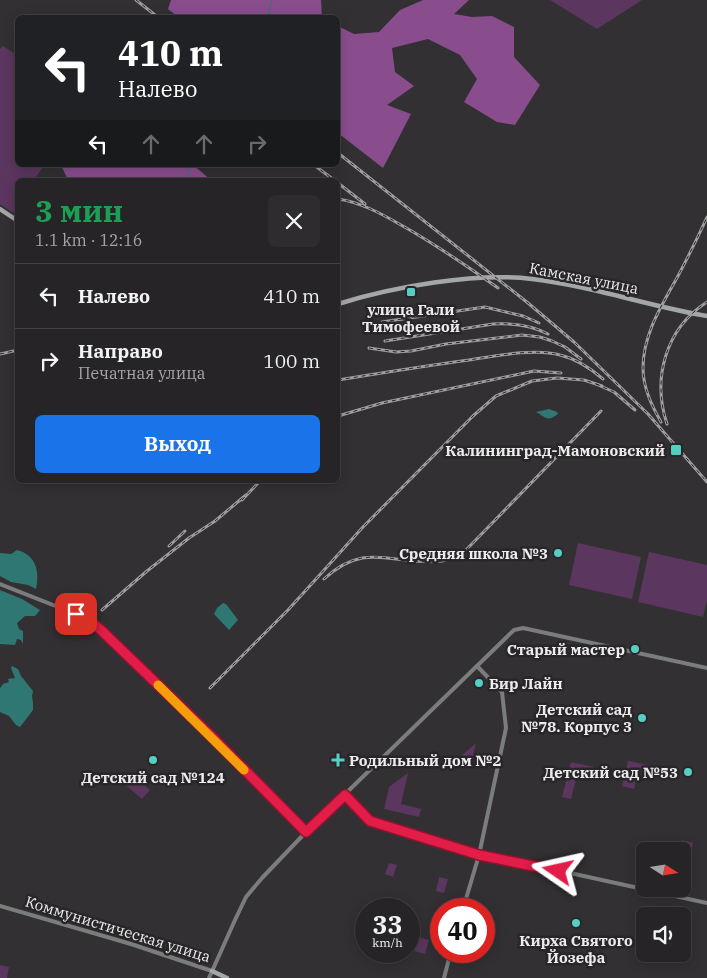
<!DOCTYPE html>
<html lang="ru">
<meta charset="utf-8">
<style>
body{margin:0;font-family:"IBM Plex Serif",serif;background:#2e2c2e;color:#f1f3f6;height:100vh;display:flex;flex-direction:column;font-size:19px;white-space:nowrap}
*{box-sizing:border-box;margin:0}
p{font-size:16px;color:#a4a4a7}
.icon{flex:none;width:28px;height:28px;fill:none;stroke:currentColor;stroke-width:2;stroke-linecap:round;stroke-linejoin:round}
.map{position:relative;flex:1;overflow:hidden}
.panel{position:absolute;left:15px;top:178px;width:325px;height:305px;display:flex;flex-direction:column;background:#262426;border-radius:8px;box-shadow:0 2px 12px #0003,0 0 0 1px #424143}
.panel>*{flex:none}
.guide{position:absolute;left:15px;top:15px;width:325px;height:152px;border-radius:8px;box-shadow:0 2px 12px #0003,0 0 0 1px #424143;background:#202124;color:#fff;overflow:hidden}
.needle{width:32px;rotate:102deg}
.fabs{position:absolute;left:636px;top:842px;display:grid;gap:10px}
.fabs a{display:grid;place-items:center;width:55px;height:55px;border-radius:8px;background:#262426;box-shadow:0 2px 12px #0003,0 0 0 1px #424143;font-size:25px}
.speed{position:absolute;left:355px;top:898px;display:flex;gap:10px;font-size:25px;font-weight:700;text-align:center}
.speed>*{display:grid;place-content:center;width:65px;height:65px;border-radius:50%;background:#262426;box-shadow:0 2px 12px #0003,0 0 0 1px #424143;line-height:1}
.speed small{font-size:12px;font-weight:400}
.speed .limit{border:8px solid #d22;background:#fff;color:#111}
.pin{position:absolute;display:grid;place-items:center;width:42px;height:42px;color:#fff;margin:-21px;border-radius:10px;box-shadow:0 2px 8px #0006}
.me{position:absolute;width:55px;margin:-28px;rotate:281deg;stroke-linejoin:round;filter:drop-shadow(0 0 4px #0008)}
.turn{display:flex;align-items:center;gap:18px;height:105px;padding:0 20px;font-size:22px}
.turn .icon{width:65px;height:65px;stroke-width:2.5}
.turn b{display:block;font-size:35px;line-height:42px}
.lanes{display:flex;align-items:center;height:48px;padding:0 20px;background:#0003;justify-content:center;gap:25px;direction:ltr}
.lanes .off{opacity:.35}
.round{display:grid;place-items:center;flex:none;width:52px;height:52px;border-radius:8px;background:#2e2c2e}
.overview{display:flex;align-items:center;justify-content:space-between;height:85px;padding:0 20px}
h1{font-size:30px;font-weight:700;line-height:38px;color:#1e9e55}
.button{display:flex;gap:10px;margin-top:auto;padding:10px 20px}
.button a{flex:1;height:58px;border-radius:8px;background:#1a73e8;color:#fff;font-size:20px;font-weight:700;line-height:58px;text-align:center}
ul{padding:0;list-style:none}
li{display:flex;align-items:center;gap:15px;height:65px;padding:0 20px;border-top:1px solid #424143}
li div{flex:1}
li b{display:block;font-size:19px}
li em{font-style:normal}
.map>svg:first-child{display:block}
.green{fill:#5b365e}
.forest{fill:#894d8e}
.water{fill:#2f7772}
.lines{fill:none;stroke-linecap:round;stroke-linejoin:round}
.stream{stroke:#2f7772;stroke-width:1}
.tertiary{stroke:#7b7d7c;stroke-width:4}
.secondary{stroke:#a4a7a7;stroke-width:4.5}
.rail-casing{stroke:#9f9e9f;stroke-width:3}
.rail{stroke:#282628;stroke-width:1;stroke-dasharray:4;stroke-linecap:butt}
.route-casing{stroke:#92132f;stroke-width:12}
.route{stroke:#e11d48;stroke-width:9}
.slow{stroke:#f59e0b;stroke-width:9}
.poi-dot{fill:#56cec4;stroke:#282628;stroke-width:2}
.labels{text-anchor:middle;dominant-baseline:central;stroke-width:5;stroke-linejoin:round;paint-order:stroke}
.street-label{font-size:15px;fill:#edeced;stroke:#282628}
.poi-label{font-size:15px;font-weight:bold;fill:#edeced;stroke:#282628;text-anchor:end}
</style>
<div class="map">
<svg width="707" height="978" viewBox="0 0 707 978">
<rect width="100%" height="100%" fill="#323032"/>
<g class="green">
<path d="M550 0H642L597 29Z"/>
<path d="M3 46 17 55 18 165H44L34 180H18L17 206 13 213 0 204V49Z"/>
<path d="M578 543 641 557 632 599 569 585Z"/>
<path d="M649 552 707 565V601L703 617 638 602Z"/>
<path d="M476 743 470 768 452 764Z"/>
<path d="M628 761 663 768 661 775 638 771 634 789 622 786Z"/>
<path d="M571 762 594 767 592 774 578 771 571 799 562 797Z"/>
<path d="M130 773 150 790 142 799 122 782Z"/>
<path d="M408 773 401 804 421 809 419 817 384 809 389 787Z"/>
<path d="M682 840 693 843 688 869 683 868 682 851H679Z"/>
<path d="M389 863 397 865 393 877 385 874Z"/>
<path d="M439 877 448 879 444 893 436 891Z"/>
<path d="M418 937 429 940 425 954 414 951Z"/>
<path d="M0 965 9 967 7 978H0Z"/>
</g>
<g class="forest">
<path d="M171 0H321L322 17H178L168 9Z"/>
<path d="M423 0H469L454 14 472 17 492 16 514 27V57L540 85 515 125 497 122 464 102 477 79 460 55 428 39 392 48 395 72 414 86 387 105 411 114 383 168 338 133V26L354 34 379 32 400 10Z"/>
<path d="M61 165H193L211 180H68Z"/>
</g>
<g class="water">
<path d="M549 409 557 412 558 414C547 422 547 418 536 412Z"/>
<path d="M17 550C36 555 40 571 36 589L28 585 11 582 0 576V553L11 554Z"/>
<path d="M0 590 22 599 40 610 35 616H25L17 623 19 629 23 631V644L21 640 17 639 15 645 0 644Z"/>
<path d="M223 603 226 604 238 620 229 630 214 614 217 608Z"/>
<path d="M12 666 18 669 21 676 33 691 32 696 33 703V710L20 727 16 725 9 716 0 712V688L3 684 9 682 8 679 15 678 11 668Z"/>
</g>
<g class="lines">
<g class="stream">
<path d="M267 18 272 0"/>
<path d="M186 180 191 165"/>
</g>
<g class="tertiary">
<path d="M0 584 81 616 89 620 102 631 211 737 306 832"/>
<path d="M345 795 370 821 417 837 479 855 570 873 707 903"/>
<path d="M0 906 131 944 212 971"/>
<path d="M463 909 479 855 506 728 502 692 477 666"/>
<path d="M209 978 235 920 246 897 262 878 306 832 514 630 523 628 707 668"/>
<path d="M444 978 451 951"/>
</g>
<g class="secondary">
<path d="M0 209 18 221"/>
<path d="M338 304C392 287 476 272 532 279 592 286 648 306 707 316"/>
<path d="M212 971 227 978"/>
</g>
<defs>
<g id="rail">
<path d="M136 0 159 18"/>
<path d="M338 153 528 303 574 342 648 414 707 482"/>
<path d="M314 165 334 180"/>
<path d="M338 183 365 204"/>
<path d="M338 199C360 202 382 214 401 225 435 244 467 266 498 288"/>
<path d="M382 322 485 307 523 316 539 323"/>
<path d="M385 341 493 324C513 323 531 325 548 334"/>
<path d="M369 348 396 352 411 351 446 344 522 335 540 337 552 341 565 347 581 359"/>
<path d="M0 354 18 350"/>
<path d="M338 380C381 373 425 366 469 360 495 356 534 348 560 355 577 359 590 368 603 379"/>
<path d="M596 384 614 392 635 410"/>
<path d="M338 416 382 403 534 371 561 373"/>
<path d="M661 422C652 406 643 388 643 368 643 334 662 305 678 276 688 257 698 237 707 217"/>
<path d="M667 424C652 379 665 329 707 302"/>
<path d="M242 500 261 480"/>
<path d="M169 546 185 531"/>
<path d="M324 579C367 539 394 567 442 561 450 560 459 554 466 550L601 411"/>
<path d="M102 610 147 571 189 538 215 521 246 495"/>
<path d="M210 688 288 610 363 527 473 416 496 396 532 381 557 378 584 380 602 386"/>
</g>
</defs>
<use href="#rail" class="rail-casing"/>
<use href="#rail" class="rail"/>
</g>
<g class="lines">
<defs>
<path id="route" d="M76 614 89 620 102 631 211 736 306 832 345 795 370 821 479 855 558 871"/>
</defs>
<use href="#route" class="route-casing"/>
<use href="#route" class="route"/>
<path class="slow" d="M158 685 244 770"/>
</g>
<g class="poi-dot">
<rect x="406" y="287" width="10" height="10" rx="2.5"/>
<rect x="670" y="444" width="12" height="12" rx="2.5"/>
<circle cx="558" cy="553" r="5"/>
<circle cx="635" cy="649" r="5"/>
<circle cx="479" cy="683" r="5"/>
<circle cx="642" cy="718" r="5"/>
<circle cx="153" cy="760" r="5"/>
<path d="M335.5 752.5h5v5h5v5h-5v5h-5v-5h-5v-5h5z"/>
<circle cx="688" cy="772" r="5"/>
<circle cx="576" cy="923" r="5"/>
</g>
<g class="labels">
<g class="street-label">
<text transform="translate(584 278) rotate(11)">Камская улица</text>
<text transform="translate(118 929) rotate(17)">Коммунистическая улица</text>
</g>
<g class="poi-label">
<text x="411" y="309" text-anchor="middle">улица Гали<tspan x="411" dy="17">Тимофеевой</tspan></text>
<text x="665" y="450">Калининград-Мамоновский</text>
<text x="548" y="553">Средняя школа №3</text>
<text x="625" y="649">Старый мастер</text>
<text x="489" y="683" text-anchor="start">Бир Лайн</text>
<text x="632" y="709">Детский сад<tspan x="632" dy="17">№78. Корпус 3</tspan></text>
<text x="349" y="760" text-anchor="start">Родильный дом №2</text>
<text x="678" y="772">Детский сад №53</text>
<text x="153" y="777" text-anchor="middle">Детский сад №124</text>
<text x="576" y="940" text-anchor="middle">Кирха Святого<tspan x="576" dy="17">Йозефа</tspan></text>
</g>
</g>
</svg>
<div class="fabs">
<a><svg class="needle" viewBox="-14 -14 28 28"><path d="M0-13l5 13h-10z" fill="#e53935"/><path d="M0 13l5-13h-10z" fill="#a4a4a7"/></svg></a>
<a><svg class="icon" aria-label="sound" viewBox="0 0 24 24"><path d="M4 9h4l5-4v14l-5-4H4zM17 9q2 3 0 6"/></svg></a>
</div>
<div class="speed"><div>33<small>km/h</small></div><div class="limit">40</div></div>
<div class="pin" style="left:76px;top:614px;background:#d93025"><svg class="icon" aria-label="arrive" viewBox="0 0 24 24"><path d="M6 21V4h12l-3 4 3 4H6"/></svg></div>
<svg class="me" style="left:558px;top:871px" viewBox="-20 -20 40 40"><path d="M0-17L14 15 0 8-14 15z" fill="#e11d48" stroke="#fff" stroke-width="4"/></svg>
<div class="guide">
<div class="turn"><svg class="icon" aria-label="left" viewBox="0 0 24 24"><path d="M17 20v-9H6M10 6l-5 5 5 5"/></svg><div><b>410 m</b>Налево</div></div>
<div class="lanes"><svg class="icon" aria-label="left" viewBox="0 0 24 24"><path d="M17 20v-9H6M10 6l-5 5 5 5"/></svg><svg class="icon off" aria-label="ahead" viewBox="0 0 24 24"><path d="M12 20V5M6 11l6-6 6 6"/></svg><svg class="icon off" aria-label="ahead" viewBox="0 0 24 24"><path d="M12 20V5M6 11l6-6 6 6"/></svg><svg class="icon off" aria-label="right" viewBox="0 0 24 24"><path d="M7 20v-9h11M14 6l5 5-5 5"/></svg></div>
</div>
<section class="panel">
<div class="overview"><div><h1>3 мин</h1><p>1.1 km · 12:16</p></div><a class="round"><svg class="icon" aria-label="close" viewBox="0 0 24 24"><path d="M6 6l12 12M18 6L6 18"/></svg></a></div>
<ul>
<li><svg class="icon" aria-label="left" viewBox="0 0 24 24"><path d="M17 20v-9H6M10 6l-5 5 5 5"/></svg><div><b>Налево</b></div><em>410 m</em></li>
<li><svg class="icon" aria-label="right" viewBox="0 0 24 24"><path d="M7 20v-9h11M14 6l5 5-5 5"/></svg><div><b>Направо</b><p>Печатная улица</p></div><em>100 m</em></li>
</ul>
<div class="button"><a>Выход</a></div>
</section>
</div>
